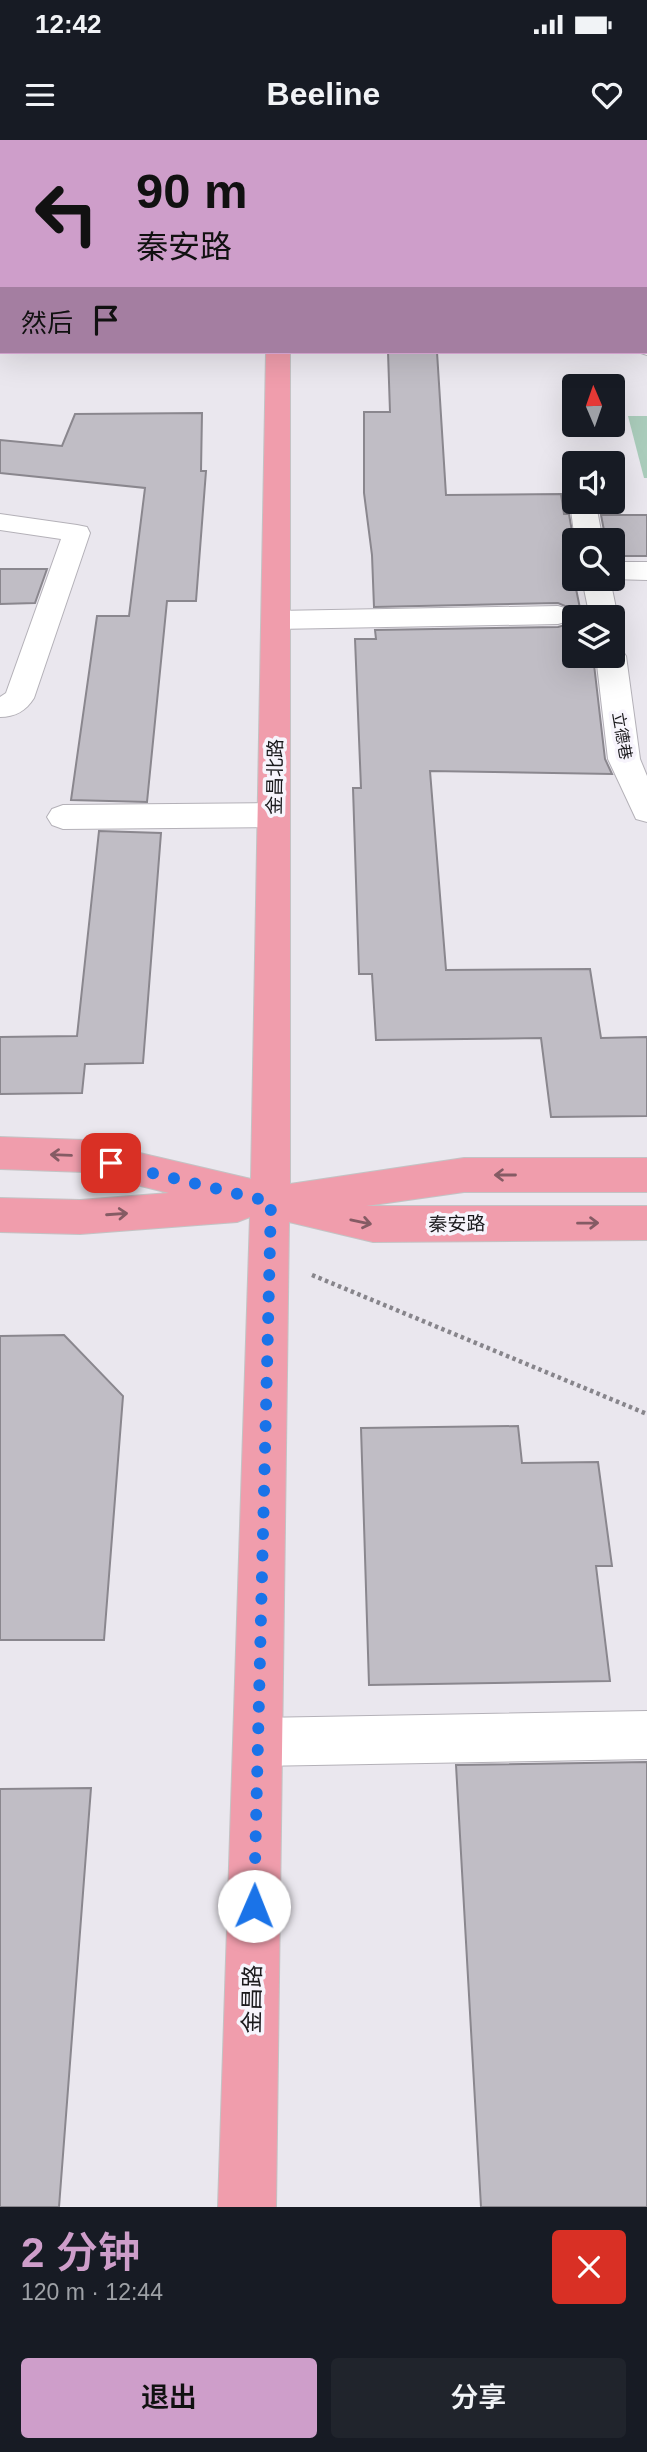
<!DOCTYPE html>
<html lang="zh">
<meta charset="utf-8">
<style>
body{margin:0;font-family:Helvetica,"Noto Sans SC",sans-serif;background:#20242c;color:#f1f3f6;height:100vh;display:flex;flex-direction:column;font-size:26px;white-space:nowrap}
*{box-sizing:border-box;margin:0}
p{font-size:23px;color:#9ea1a6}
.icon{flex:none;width:38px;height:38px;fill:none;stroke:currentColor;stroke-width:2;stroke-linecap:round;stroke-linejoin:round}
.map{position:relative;height:2067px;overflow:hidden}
.details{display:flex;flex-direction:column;background:#171b24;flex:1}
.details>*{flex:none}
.guide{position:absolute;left:0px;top:0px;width:648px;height:214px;box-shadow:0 7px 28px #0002;background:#ce9eca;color:#111;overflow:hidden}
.needle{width:46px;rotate:358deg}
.controls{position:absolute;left:562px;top:234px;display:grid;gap:14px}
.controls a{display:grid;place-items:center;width:63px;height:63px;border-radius:7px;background:#171b24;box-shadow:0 7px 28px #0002;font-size:35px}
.pin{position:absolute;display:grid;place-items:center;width:60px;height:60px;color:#fff;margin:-30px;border-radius:14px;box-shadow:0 4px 10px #0006}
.me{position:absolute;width:77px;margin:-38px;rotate:1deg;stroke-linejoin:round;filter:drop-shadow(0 0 5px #0008)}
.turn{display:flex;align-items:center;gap:24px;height:147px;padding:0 21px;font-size:32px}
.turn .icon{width:91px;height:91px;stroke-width:2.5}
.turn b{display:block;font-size:49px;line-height:60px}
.then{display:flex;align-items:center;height:66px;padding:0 21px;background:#0003;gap:14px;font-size:26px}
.round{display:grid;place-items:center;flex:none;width:74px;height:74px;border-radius:7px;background:#20242c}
.headline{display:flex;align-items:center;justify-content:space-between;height:119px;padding:0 21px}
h1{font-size:42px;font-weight:600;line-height:52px;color:#ce9eca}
.action{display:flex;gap:14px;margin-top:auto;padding:14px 21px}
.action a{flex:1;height:80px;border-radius:7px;background:#ce9eca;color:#111;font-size:28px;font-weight:600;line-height:80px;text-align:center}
.action a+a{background:#20242c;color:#f1f3f6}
.status{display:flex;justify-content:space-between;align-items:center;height:49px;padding:0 35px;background:#171b24;direction:ltr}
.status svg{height:19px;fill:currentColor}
header{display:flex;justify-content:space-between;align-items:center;height:91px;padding:0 21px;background:#171b24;font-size:32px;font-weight:600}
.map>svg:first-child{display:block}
.green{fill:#acb}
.building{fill:#c0bdc5;stroke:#8a878e;stroke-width:2}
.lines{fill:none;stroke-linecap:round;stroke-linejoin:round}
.minor-casing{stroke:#b4b1b8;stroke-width:2}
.major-casing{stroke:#c3c3c4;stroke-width:2}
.path{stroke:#87858b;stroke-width:4.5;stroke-dasharray:3.5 3.5;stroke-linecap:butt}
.minor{fill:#fff;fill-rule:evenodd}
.major{fill:#f09dac;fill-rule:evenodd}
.oneway{stroke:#855b64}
.route{stroke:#1a73e8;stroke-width:12;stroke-dasharray:0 21.6}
.labels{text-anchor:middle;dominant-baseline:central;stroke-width:7;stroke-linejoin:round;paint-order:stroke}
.far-street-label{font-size:16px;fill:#1a191c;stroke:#f7f4fc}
.street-label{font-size:19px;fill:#1a191c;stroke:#f7f4fc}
.near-street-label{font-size:23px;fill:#1a191c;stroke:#f7f4fc}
</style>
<div class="status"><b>12:42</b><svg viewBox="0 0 49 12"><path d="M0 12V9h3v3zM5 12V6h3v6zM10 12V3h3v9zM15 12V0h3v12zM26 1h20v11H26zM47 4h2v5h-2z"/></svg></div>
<header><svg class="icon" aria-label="menu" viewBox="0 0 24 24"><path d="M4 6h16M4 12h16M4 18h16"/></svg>Beeline<svg class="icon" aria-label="heart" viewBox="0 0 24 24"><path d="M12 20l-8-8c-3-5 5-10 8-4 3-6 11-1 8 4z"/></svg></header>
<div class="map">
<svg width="647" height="2067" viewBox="0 0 647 2067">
<rect width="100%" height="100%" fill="#eae7ee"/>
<path class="green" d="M628 276H647V338H644Z"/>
<g class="building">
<path d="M388 212H437L446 355 561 354 564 374H569L574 403V416H572L574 439 582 478H574V516H593L605 619 612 634 430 631 446 830 590 829 601 898 647 897V976L551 977 541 898 376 900 372 834H359L353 648H361L355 499H376L375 490 558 487 569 484 574 476 570 468 558 463 374 467 372 415 364 353V272H390Z"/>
<path d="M202 273 201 331H206L196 461H167L147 662 71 660 97 476H129L145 348 0 333V300L62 306 75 274Z"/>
<path d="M601 375H647V416H612V401H606Z"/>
<path d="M0 429H47L35 463 0 464Z"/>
<path d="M99 691 161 693 143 923 85 924 82 953 0 954V897L77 896Z"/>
<path d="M64 1195 123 1256 104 1500H0V1196Z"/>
<path d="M518 1286 522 1323 598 1322 612 1426H596L610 1541 369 1545 361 1288Z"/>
<path d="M647 1622V2067H481L456 1625Z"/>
<path d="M91 1648 59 2067H0V1649Z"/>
</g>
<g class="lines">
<defs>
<g id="minor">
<path d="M608 0H628L629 2H609Z"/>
<rect x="0" y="36" width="2" height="12"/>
<rect x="646" y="39" width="1" height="12"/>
<rect x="0" y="73" width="2" height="12"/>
<path d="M646 196H647V215L638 212H646Z"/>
<path d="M585 362 593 364 597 370 603 401H575L571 370 575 364Z"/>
<path d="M0 374 77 385 87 387 90 393 34 558C26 571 15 577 0 577V557L6 553 61 399 0 390Z"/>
<path d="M612 422H647V440L611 439Z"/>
<path d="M582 439H610L618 478 614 484 612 478H590Z"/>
<path d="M558 466 568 469 572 475 568 481 558 484 276 489 266 486 262 480 266 474 276 471Z"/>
<path d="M612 507 621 509 626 516 640 619 647 636V682L636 679 608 619 596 516H612Z"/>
<path d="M274 663 285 667 290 675 285 683 274 687 63 689 52 685 47 677 52 669 63 665Z"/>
<path d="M647 1571V1619L258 1626 241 1619 234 1602 241 1585 258 1578Z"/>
</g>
<g id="major">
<rect x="277" y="0" width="20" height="2"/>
<path d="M329 0H351L328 2Z"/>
<path d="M266 212H290V1044L464 1018H647V1052H464L366 1066H647V1100L373 1102 289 1082 276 2067H218L250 1077 237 1082 80 1094 0 1092V1058L80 1060 169 1053 84 1032 0 1029V997L84 1000 251 1039Z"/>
</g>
</defs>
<use href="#minor" class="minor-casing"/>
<use href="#major" class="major-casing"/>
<path class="path" d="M312 1135 647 1274"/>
<use href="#minor" class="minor"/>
<use href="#major" class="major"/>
</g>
<defs><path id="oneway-shaft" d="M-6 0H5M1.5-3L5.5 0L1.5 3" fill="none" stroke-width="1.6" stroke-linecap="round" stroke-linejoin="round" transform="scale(1.75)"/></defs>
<g class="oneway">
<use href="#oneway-shaft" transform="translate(61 1015) rotate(-178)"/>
<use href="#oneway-shaft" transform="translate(505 1035) rotate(180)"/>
<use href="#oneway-shaft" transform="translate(117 1074) rotate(-4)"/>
<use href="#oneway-shaft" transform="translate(361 1082) rotate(12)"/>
<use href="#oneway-shaft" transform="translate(588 1083) rotate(-1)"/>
</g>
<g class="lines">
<path class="route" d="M111 1023 271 1062 254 1766"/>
</g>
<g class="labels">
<g class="far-street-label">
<text transform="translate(622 596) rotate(80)">立德巷</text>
</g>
<g class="street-label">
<text transform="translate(275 637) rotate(-89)">金昌北路</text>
<text transform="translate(457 1084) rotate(-1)">秦安路</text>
</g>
<g class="near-street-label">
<text transform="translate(252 1859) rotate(-89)">金昌路</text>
</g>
</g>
</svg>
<div class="controls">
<a><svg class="needle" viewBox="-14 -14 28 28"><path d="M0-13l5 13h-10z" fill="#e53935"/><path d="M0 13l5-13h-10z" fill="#9ea1a6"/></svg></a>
<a><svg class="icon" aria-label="sound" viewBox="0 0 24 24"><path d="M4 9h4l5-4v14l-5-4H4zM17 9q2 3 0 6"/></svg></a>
<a><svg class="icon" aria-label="search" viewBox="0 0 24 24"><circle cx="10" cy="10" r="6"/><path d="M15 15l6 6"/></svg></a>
<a><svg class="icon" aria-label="layers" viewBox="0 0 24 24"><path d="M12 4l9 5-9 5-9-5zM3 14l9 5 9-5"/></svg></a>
</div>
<div class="pin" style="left:111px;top:1023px;background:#d93025"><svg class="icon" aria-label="arrive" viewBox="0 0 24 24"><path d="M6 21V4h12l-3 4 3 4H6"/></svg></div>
<svg class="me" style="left:254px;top:1766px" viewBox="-20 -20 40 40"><circle r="19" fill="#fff"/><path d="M0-13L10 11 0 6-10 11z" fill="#1a73e8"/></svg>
<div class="guide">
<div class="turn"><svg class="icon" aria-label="left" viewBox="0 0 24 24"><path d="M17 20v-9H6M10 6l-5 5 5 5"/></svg><div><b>90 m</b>秦安路</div></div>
<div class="then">然后<svg class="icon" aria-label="arrive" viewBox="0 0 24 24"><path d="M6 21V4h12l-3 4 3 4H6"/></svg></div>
</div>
</div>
<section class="details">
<div class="headline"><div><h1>2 分钟</h1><p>120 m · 12:44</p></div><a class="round" style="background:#d93025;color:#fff"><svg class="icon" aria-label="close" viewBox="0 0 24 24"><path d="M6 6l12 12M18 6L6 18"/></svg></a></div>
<div class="action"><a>退出</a><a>分享</a></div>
</section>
